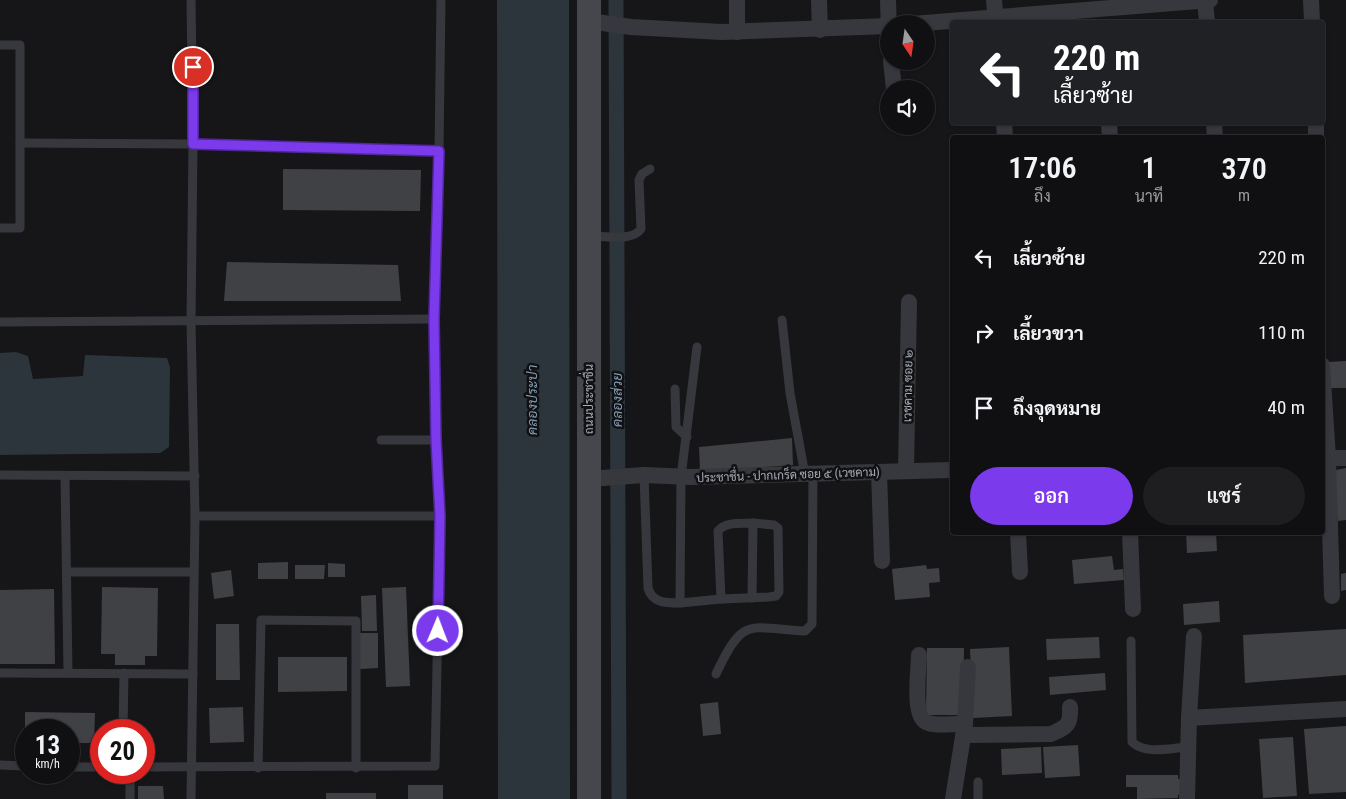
<!DOCTYPE html>
<html lang="th">
<meta charset="utf-8">
<style>
body{margin:0;font-family:"Roboto Condensed",Sarabun,sans-serif;background:#1e1e20;color:#f1f3f6;height:100vh;display:flex;flex-direction:column;font-size:19px;white-space:nowrap}
*{box-sizing:border-box;margin:0}
p{font-size:16px;color:#9c9d9f}
.icon{flex:none;width:28px;height:28px;fill:none;stroke:currentColor;stroke-width:2;stroke-linecap:round;stroke-linejoin:round}
.map{position:relative;flex:1;overflow:hidden}
.drawer{position:absolute;left:950px;top:135px;width:375px;height:400px;display:flex;flex-direction:column;background:#101012;border-radius:5px;box-shadow:0 1px 4px #0004,0 0 0 1px #303032}
.drawer>*{flex:none}
.top-card{position:absolute;left:950px;top:20px;width:375px;height:105px;border-radius:5px;box-shadow:0 1px 4px #0004,0 0 0 1px #303032;background:#202124;color:#fff;overflow:hidden}
.needle{width:32px;rotate:167deg}
.fabs{position:absolute;left:880px;top:15px;display:grid;gap:10px}
.fabs a{display:grid;place-items:center;width:55px;height:55px;border-radius:50%;background:#101012;box-shadow:0 1px 4px #0004,0 0 0 1px #303032;font-size:25px}
.speed{position:absolute;left:15px;top:719px;display:flex;gap:10px;font-size:25px;font-weight:700;text-align:center}
.speed>*{display:grid;place-content:center;width:65px;height:65px;border-radius:50%;background:#101012;box-shadow:0 1px 4px #0004,0 0 0 1px #303032;line-height:1}
.speed small{font-size:12px;font-weight:400}
.speed .limit{border:8px solid #d22;background:#fff;color:#111}
.pin{position:absolute;display:grid;place-items:center;width:42px;height:42px;color:#fff;margin:-21px;border:2px solid #fff;border-radius:50%;box-shadow:0 1px 5px #0007}
.me{position:absolute;width:55px;margin:-28px;rotate:1deg;stroke-linejoin:round;filter:drop-shadow(0 0 4px #0008)}
.turn{display:flex;align-items:center;gap:18px;height:105px;padding:0 20px;font-size:22px}
.turn .icon{width:65px;height:65px;stroke-width:2.5}
.turn b{display:block;font-size:35px;line-height:42px}
.eta{display:flex;justify-content:space-evenly;align-items:center;height:85px;text-align:center}
.eta b{font-size:30px;font-weight:600;line-height:35px}
.cta{display:flex;gap:10px;margin-top:auto;padding:10px 20px}
.cta a{flex:1;height:58px;border-radius:30px;background:#7c3aed;color:#fff;font-size:20px;font-weight:600;line-height:58px;text-align:center}
.cta a+a{background:#1e1e20;color:#f1f3f6}
ul{padding:0;list-style:none}
li{display:flex;align-items:center;gap:15px;height:75px;padding:0 20px}
li div{flex:1}
li b{display:block;font-size:19px}
li em{font-style:normal}
.map>svg:first-child{display:block}
.water{fill:#2c353c}
.lines{fill:none;stroke-linecap:round;stroke-linejoin:round}
.canal{stroke:#2c353c;stroke-width:15}
.building{fill:#404145}
.lane{stroke:#37383d;stroke-width:9}
.street{stroke:#37383d;stroke-width:16}
.secondary{stroke:#45474d;stroke-width:24}
.route-casing{stroke:#51269a;stroke-width:12}
.route{stroke:#7c3aed;stroke-width:9}
.labels{text-anchor:middle;dominant-baseline:central;stroke-width:5;stroke-linejoin:round;paint-order:stroke}
.street-label{font-size:12px;fill:#a8adb8;stroke:#111113}
.water-label{font-size:14px;font-style:italic;fill:#7f9bb3;stroke:#111113}
</style>
<div class="map">
<svg width="1346" height="799" viewBox="0 0 1346 799">
<rect width="100%" height="100%" fill="#161618"/>
<g class="water">
<path d="M497 0H569L570 799H498Z"/>
<path d="M16 352 28 356 33 379 83 376 85 355 167 358 170 367 169 447 160 453 0 455V353Z"/>
</g>
<g class="lines">
<path class="canal" d="M616 0 619 799"/>
</g>
<g class="building">
<path d="M283 169 421 170 420 211 283 210Z"/>
<path d="M227 262 398 265 401 301H224Z"/>
<path d="M1346 361V388H1329L1328 362Z"/>
<path d="M792 438 793 465 700 472 699 447Z"/>
<path d="M1346 468V520L1338 521 1331 471Z"/>
<path d="M1186 532H1216L1217 551 1187 553Z"/>
<path d="M1112 556 1114 570 1123 569 1124 580 1074 584 1072 560Z"/>
<path d="M288 562V579H258V563Z"/>
<path d="M328 563 345 564V577H328Z"/>
<path d="M295 565H325L324 579H295Z"/>
<path d="M926 565 927 569 939 568 940 582 929 583 930 597 895 600 892 569Z"/>
<path d="M231 570 234 596 214 599 211 573Z"/>
<path d="M1346 573V590L1341 591V574Z"/>
<path d="M102 587 158 588 157 656H145V665H115V654H101Z"/>
<path d="M406 587 410 686 386 687 382 588Z"/>
<path d="M54 589 55 664H0V590Z"/>
<path d="M376 595 377 631H362L361 596Z"/>
<path d="M1219 601 1220 622 1184 625 1183 604Z"/>
<path d="M216 624H239L240 680H216Z"/>
<path d="M1346 629V675L1245 683 1243 635Z"/>
<path d="M360 633H378V668L360 669Z"/>
<path d="M1099 637 1100 658 1047 660 1046 639Z"/>
<path d="M1009 647 1012 716 973 718 970 649Z"/>
<path d="M927 648H964L963 715H926Z"/>
<path d="M278 657H347V691L278 692Z"/>
<path d="M1105 673 1106 690 1050 695 1049 677Z"/>
<path d="M718 702 721 734 703 736 700 704Z"/>
<path d="M243 707 244 742 210 743 209 708Z"/>
<path d="M25 712 95 713 94 743H69V730H25Z"/>
<path d="M1346 726V792L1309 794 1304 729Z"/>
<path d="M1293 737 1297 796 1263 798 1259 739Z"/>
<path d="M1078 745 1080 776 1045 778 1043 747Z"/>
<path d="M1041 747 1042 773 1002 775 1001 749Z"/>
<path d="M1126 775H1178V779H1182V794L1178 795V798L1137 799V787H1126Z"/>
<rect x="408" y="785" width="35" height="14"/>
<path d="M138 786H163L164 799H138Z"/>
<rect x="326" y="793" width="50" height="6"/>
</g>
<g class="lines">
<g class="lane">
<path d="M0 45H20V228H0"/>
<path d="M20 143 193 144 439 151"/>
<path d="M590 236C604 236 632 242 641 229L639 180 642 174 650 169"/>
<path d="M782 320 790 393 805 475"/>
<path d="M0 322 434 319"/>
<path d="M675 389 676 427 687 437"/>
<path d="M381 440H436"/>
<path d="M0 475 195 476"/>
<path d="M644 475 648 588C652 603 666 603 680 603L681 477 697 347"/>
<path d="M65 476 68 672"/>
<path d="M195 516H440"/>
<path d="M753 523 774 525 778 528 779 592 776 596 769 597 721 599 718 531C726 521 741 524 753 523Z"/>
<path d="M67 572H193"/>
<path d="M752 598 753 523"/>
<path d="M680 603 721 599"/>
<path d="M1131 641 1132 742C1146 755 1170 748 1188 747"/>
<path d="M0 673 193 674"/>
<path d="M716 674C744 615 748 628 805 631L812 624 813 474"/>
<path d="M123 730 124 673"/>
<path d="M0 765 26 766"/>
<path d="M69 767H101"/>
<path d="M144 767 435 766 440 516 436 440 434 319 439 151 441 0"/>
<path d="M258 768 261 620 356 621V768"/>
<path d="M130 772V799"/>
<path d="M978 782V799"/>
<path d="M191 799 195 516 191 322 193 144 191 0"/>
</g>
<g class="street">
<path d="M737 0V32"/>
<path d="M819 0 820 30"/>
<path d="M888 0 889 32"/>
<path d="M994 0 996 22"/>
<path d="M1205 0 1207 22"/>
<path d="M1311 0 1312 22"/>
<path d="M589 21 631 27 722 32 889 26"/>
<path d="M912 24 1210 0"/>
<path d="M891 61 894 89"/>
<path d="M1004 122 1005 138"/>
<path d="M1109 122 1110 138"/>
<path d="M1214 122 1215 138"/>
<path d="M1316 122V138"/>
<path d="M1322 365 1328 458 1332 596"/>
<path d="M1322 458H1346"/>
<path d="M906 471 909 302"/>
<path d="M879 472 882 561"/>
<path d="M589 479 644 475 691 477 952 470"/>
<path d="M1018 532 1020 572"/>
<path d="M1130 532 1133 609"/>
<path d="M919 655C919 669 912 715 926 722 935 727 954 723 965 724L953 799"/>
<path d="M1189 718 1194 636"/>
<path d="M965 724 968 667"/>
<path d="M964 735 1051 734C1067 727 1071 725 1070 707"/>
<path d="M1187 799 1189 718 1346 709"/>
</g>
<path class="secondary" d="M589 799V0"/>
</g>
<g class="lines">
<defs>
<path id="route" d="M193 67V144L439 151 434 319 436 440 440 516 438 631"/>
</defs>
<use href="#route" class="route-casing"/>
<use href="#route" class="route"/>
</g>
<g class="labels">
<g class="street-label">
<text transform="translate(908 386) rotate(-89)">เวชคาม ซอย ๒</text>
<text transform="translate(589 399) rotate(-90)">ถนนประชาชื่น</text>
<text transform="translate(788 475) rotate(-2)">ประชาชื่น - ปากเกร็ด ซอย ๕ (เวชคาม)</text>
</g>
<g class="water-label">
<text transform="translate(532 400) rotate(-90)">คลองประปา</text>
<text transform="translate(617 400) rotate(-90)">คลองส่วย</text>
</g>
</g>
</svg>
<div class="fabs">
<a><svg class="needle" viewBox="-14 -14 28 28"><path d="M0-13l5 13h-10z" fill="#e53935"/><path d="M0 13l5-13h-10z" fill="#9c9d9f"/></svg></a>
<a><svg class="icon" aria-label="sound" viewBox="0 0 24 24"><path d="M4 9h4l5-4v14l-5-4H4zM17 9q2 3 0 6"/></svg></a>
</div>
<div class="speed"><div>13<small>km/h</small></div><div class="limit">20</div></div>
<div class="pin" style="left:193px;top:67px;background:#d93025"><svg class="icon" aria-label="arrive" viewBox="0 0 24 24"><path d="M6 21V4h12l-3 4 3 4H6"/></svg></div>
<svg class="me" style="left:438px;top:631px" viewBox="-20 -20 40 40"><circle r="17" fill="#7c3aed" stroke="#fff" stroke-width="3"/><path d="M0-11L8 9 0 5-8 9z" fill="#fff"/></svg>
<div class="top-card">
<div class="turn"><svg class="icon" aria-label="left" viewBox="0 0 24 24"><path d="M17 20v-9H6M10 6l-5 5 5 5"/></svg><div><b>220 m</b>เลี้ยวซ้าย</div></div>
</div>
<section class="drawer">
<div class="eta">
<div><b>17:06</b><p>ถึง</p></div>
<div><b>1</b><p>นาที</p></div>
<div><b>370</b><p>m</p></div>
</div>
<ul>
<li><svg class="icon" aria-label="left" viewBox="0 0 24 24"><path d="M17 20v-9H6M10 6l-5 5 5 5"/></svg><div><b>เลี้ยวซ้าย</b></div><em>220 m</em></li>
<li><svg class="icon" aria-label="right" viewBox="0 0 24 24"><path d="M7 20v-9h11M14 6l5 5-5 5"/></svg><div><b>เลี้ยวขวา</b></div><em>110 m</em></li>
<li><svg class="icon" aria-label="arrive" viewBox="0 0 24 24"><path d="M6 21V4h12l-3 4 3 4H6"/></svg><div><b>ถึงจุดหมาย</b></div><em>40 m</em></li>
</ul>
<div class="cta"><a>ออก</a><a>แชร์</a></div>
</section>
</div>
